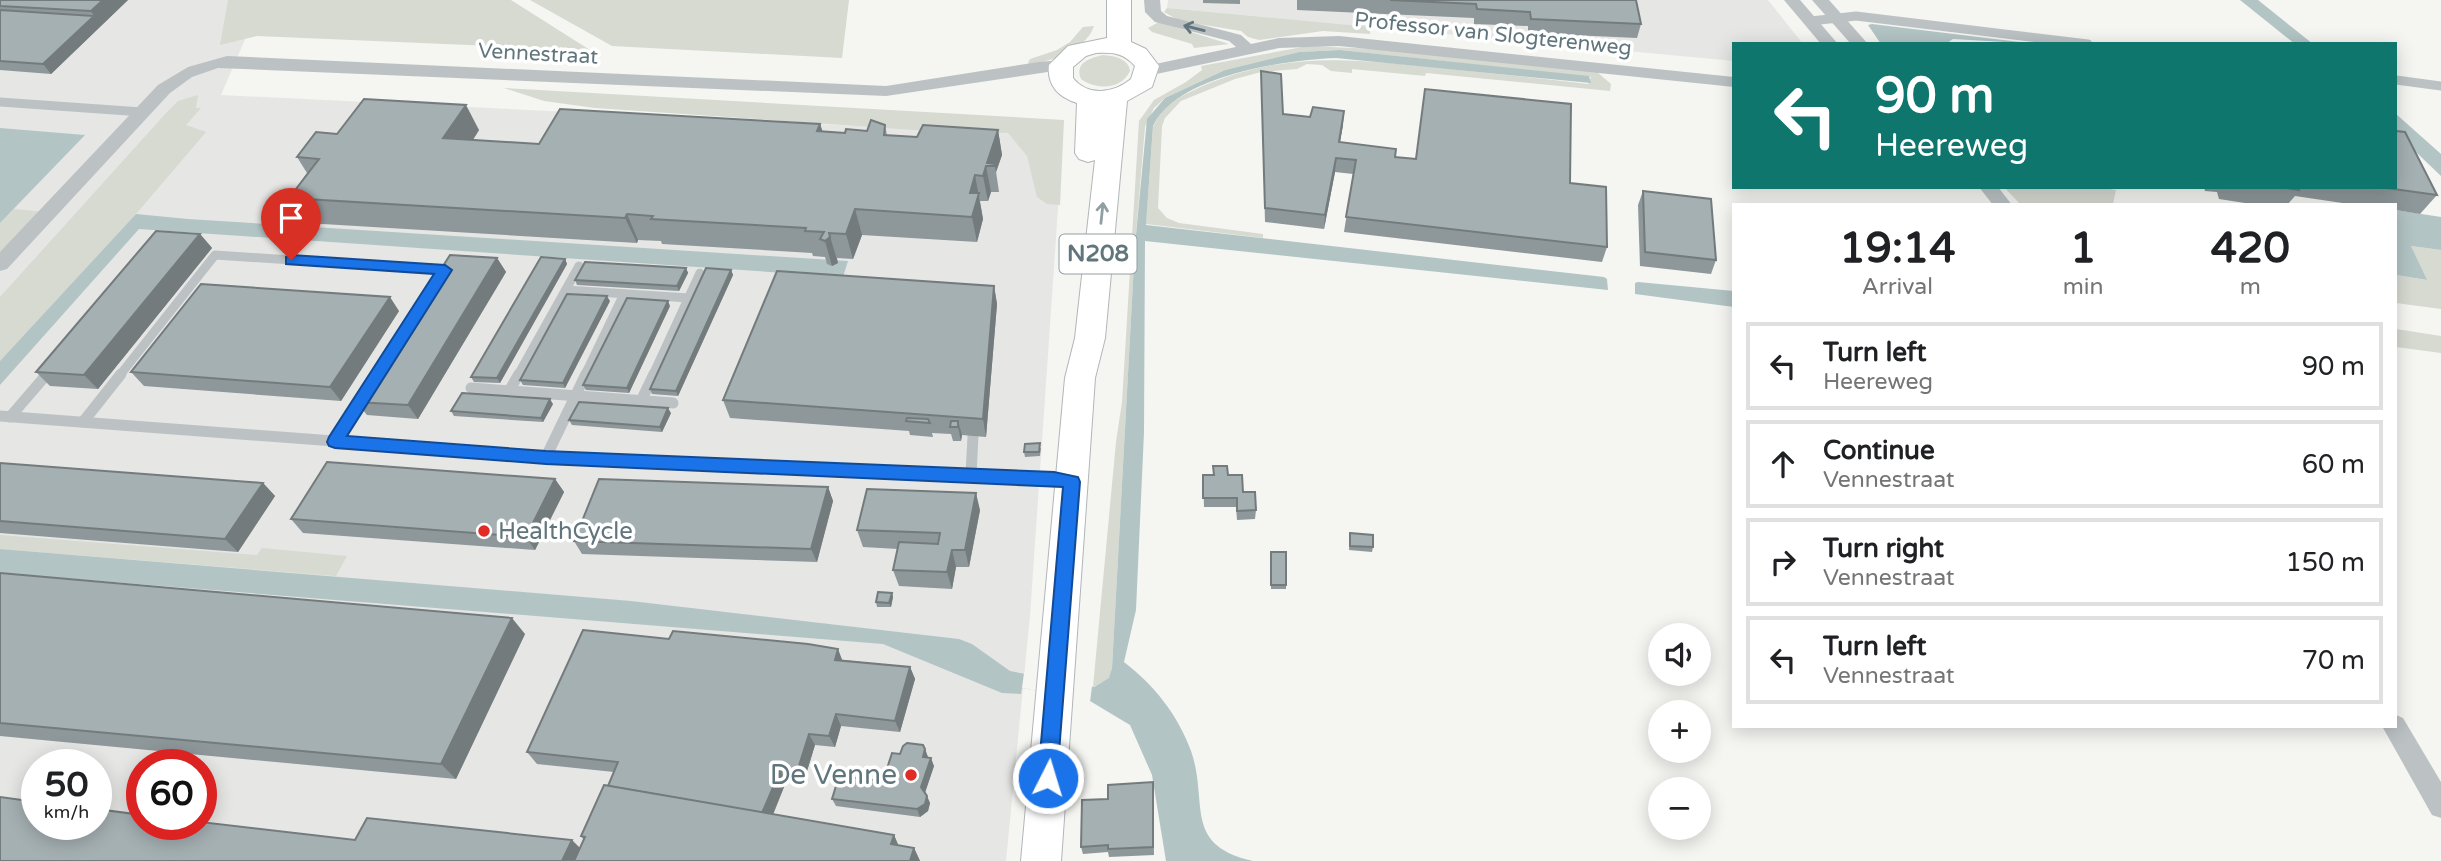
<!DOCTYPE html>
<meta charset="utf-8">
<style>
body{margin:0;font-family:"Varela Round",sans-serif;background:#f2f2f2;color:#202124;height:100vh;display:flex;flex-direction:column;font-size:26px;white-space:nowrap}
*{box-sizing:border-box;margin:0}
p{font-size:23px;color:#757577}
.icon{flex:none;width:38px;height:38px;fill:none;stroke:currentColor;stroke-width:2;stroke-linecap:round;stroke-linejoin:round}
.map{position:relative;flex:1;overflow:hidden}
.side{position:absolute;left:1732px;top:203px;width:665px;height:525px;display:flex;flex-direction:column;background:#fff;border-radius:0px;box-shadow:0 4px 18px #0003}
.side>*{flex:none}
.guide{position:absolute;left:1732px;top:42px;width:665px;height:147px;border-radius:0px;box-shadow:0 4px 18px #0003;background:#0f766e;color:#fff;overflow:hidden}
.buttons{position:absolute;left:1648px;top:623px;display:grid;gap:14px}
.buttons a{display:grid;place-items:center;width:63px;height:63px;border-radius:50%;background:#fff;box-shadow:0 4px 18px #0003;font-size:35px}
.speed{position:absolute;left:21px;top:749px;display:flex;gap:14px;font-size:35px;font-weight:700;text-align:center}
.speed>*{display:grid;place-content:center;width:91px;height:91px;border-radius:50%;background:#fff;box-shadow:0 4px 18px #0003;line-height:1}
.speed small{font-size:18px;font-weight:400}
.speed .limit{border:10px solid #d22;background:#fff;color:#111}
.pin{position:absolute;display:grid;place-items:center;width:60px;height:60px;color:#fff;margin:-72px -30px;border-radius:50% 50% 50% 0;rotate:-45deg;box-shadow:0 0 7px #0007}
.pin .icon{rotate:45deg}
.me{position:absolute;width:77px;margin:-38px;rotate:5deg;stroke-linejoin:round;filter:drop-shadow(0 0 5px #0008)}
.turn{display:flex;align-items:center;gap:24px;height:147px;padding:0 28px;font-size:32px}
.turn .icon{width:91px;height:91px;stroke-width:2.5}
.turn b{display:block;font-size:49px;line-height:60px}
.eta{display:flex;justify-content:space-evenly;align-items:center;height:119px;text-align:center}
.eta b{font-size:42px;font-weight:700;line-height:49px}
ul{padding:0;list-style:none}
li{display:flex;align-items:center;gap:21px;height:88px;margin:0 14px 10px;padding:0 14px;border:4px solid #e0e0e0;border-radius:0px}
li div{flex:1}
li b{display:block;font-size:26px}
li em{font-style:normal}
.map>svg:first-child{display:block}
.built{fill:#e6e6e5;fill-rule:evenodd}
.green{fill:#d6dad1}
.water{fill:#b3c4c5}
.pier{fill:#f5f5f2}
.lines{fill:none;stroke-linecap:round;stroke-linejoin:round}
.primary-casing{stroke:#b0b6b9;stroke-width:2}
.service-far1{stroke:#bcc2c4;stroke-width:9}
.service{stroke:#bcc2c4;stroke-width:11}
.minor{fill:#bcc2c4;fill-rule:evenodd}
.primary{fill:#fff;fill-rule:evenodd}
.wall{fill:#8e979a}
.shaded-wall{fill:#747b7d}
.building{fill:#a5b0b3;stroke:#747b7d;stroke-width:2}
.oneway{stroke:#61767c}
.oneway2{stroke:#909fa3}
.route{fill:#1a73e8;stroke:#114b97;stroke-width:2}
.poi-dot{fill:#e12c26;stroke:#fff;stroke-width:2.5}
.labels{text-anchor:middle;dominant-baseline:central;stroke-width:7;stroke-linejoin:round;paint-order:stroke}
.far-street-label{font-size:21px;fill:#61767c;stroke:#fff}
.shield{fill:#fff;stroke:#909fa3;stroke-width:2}
.shield-label{font-size:23px;font-weight:bold;fill:#61767c}
.poi-label{font-size:24px;fill:#61767c;stroke:#fff;text-anchor:start}
.near-poi-label{font-size:28px;fill:#61767c;stroke:#fff;text-anchor:end}
</style>
<div class="map">
<svg width="2441" height="861" viewBox="0 0 2441 861">
<rect width="100%" height="100%" fill="#f5f5f2"/>
<g class="built">
<path d="M0 0H262L221 95 1063 136 1030 616 1006 861H0ZM37 765H96V824H37ZM142 765H201V824H142Z"/>
<path d="M1168 0H1768L1803 44H1734V61L1167 8Z"/>
</g>
<g class="green">
<path d="M228 0H511L590 50 257 36 220 45Z"/>
<path d="M530 0H849L842 58 612 46Z"/>
<path d="M1167 8 1371 27 1370 34 1323 31 1259 40 1248 37 1241 31 1180 21 1164 12Z"/>
<path d="M1159 22 1229 44 1194 48 1192 44 1152 32 1148 28Z"/>
<path d="M1094 26C1086 50 1052 61 1029 65L1028 63 1030 59 1057 50 1070 42 1083 27Z"/>
<path d="M1308 46 1376 49 1597 72 1611 84 1610 91 1426 73 1425 76 1352 69V73L1331 71 1322 65 1307 64 1297 69 1261 72 1235 79 1181 101 1165 118 1162 126 1158 208 1167 218 1179 223 1263 234V238L1146 224 1153 127C1164 103 1183 95 1205 85 1286 51 1356 59 1440 68 1489 73 1539 78 1588 84L1591 77 1340 50 1299 52 1225 70 1165 98 1154 108 1145 127 1135 245 1112 668 1110 678 1093 687 1116 442 1122 402 1139 121 1154 100 1186 82 1202 70 1201 66Z"/>
<path d="M1103 55C1114 56 1128 58 1130 71 1121 90 1096 90 1081 79 1074 63 1090 58 1103 55Z"/>
<path d="M504 88 1064 120 1060 205 1047 204 1037 197 1027 156 1008 133 944 132 595 108 544 101Z"/>
<path d="M198 95 196 108H201L186 125 206 132 136 214 0 361V297L168 111 178 101Z"/>
<path d="M2004 187H2098L2116 190 2113 204 2118 205H2021Z"/>
<path d="M14 209 45 212 0 260V223Z"/>
<path d="M2411 246 2441 250V309L2396 303V275L2426 280Z"/>
<path d="M2396 329 2441 336V353L2396 347Z"/>
<path d="M0 535 257 555 262 548 347 556 336 576 0 549Z"/>
</g>
<g class="water">
<path d="M2240 0H2258L2313 44H2295Z"/>
<path d="M1872 24 2037 44 1953 39 1946 44H1881L1868 25Z"/>
<path d="M1340 50 1589 76 1591 83 1336 58C1285 60 1177 75 1153 126L1146 225 1604 277 1607 279 1608 290 1145 241 1144 432 1136 610 1124 662C1154 685 1178 715 1191 751 1209 803 1182 845 1253 861H1166L1152 775 1130 725 1090 701 1022 688 1021 694 1002 693 883 644 0 573V549L631 601 959 639 972 644 1010 671 1094 687 1109 678 1112 668 1135 245 1147 119 1165 98 1225 70 1299 52Z"/>
<path d="M2396 114 2441 154V176L2396 133Z"/>
<path d="M0 128 85 135 0 223Z"/>
<path d="M2396 210 2441 217V250L2411 246 2427 280 2396 275Z"/>
<path d="M136 214 188 219 848 261 843 277 139 229 0 385V361Z"/>
<path d="M1638 282 1734 291V307L1635 294V283Z"/>
</g>
<path class="pier" d="M1024 673 1092 686 1090 702 1022 688Z"/>
<g class="lines">
<defs>
<path id="primary" d="M1107 0H1131V42L1146 49 1159 66 1152 87 1127 101 1105 338 1095 378 1061 861H1021L1065 378 1075 338 1095 160 1088 162 1079 159 1075 153 1077 103C1058 97 1047 85 1049 65L1068 46 1107 38ZM1096 53C1112 52 1124 53 1135 66L1131 79C1114 93 1088 97 1073 78V67L1086 56Z"/>
</defs>
<use href="#primary" class="primary-casing"/>
<g class="service-far1">
<path d="M1811 21 1856 16 2088 44"/>
<path d="M2396 80 2441 86"/>
<path d="M0 102 142 112"/>
<path d="M566 290 689 298"/>
<path d="M46 375 52 368"/>
<path d="M120 375 215 255 445 270 440 277"/>
<path d="M518 375 579 266"/>
<path d="M585 375 624 294"/>
<path d="M653 375 700 273"/>
</g>
<g class="service">
<path d="M471 388 673 403"/>
<path d="M509 391 519 374"/>
<path d="M641 401 654 374"/>
<path d="M0 416 546 457 1069 481"/>
<path d="M10 417 47 374"/>
<path d="M83 422 121 374"/>
<path d="M335 441 366 394"/>
<path d="M546 457 586 374"/>
<path d="M971 475 973 436"/>
</g>
<g class="minor">
<path d="M1144 0H1160L1161 11 1167 16 1241 35 1251 44 1279 38 1339 36 1734 77V87L1339 46 1279 48 1147 76 1139 71 1141 67 1236 47 1229 41 1155 22 1145 12Z"/>
<path d="M1784 0H1800L1838 44H1821Z"/>
<path d="M1812 0H1829L1868 44H1851Z"/>
<path d="M227 56 886 86 1039 62 1061 60 1069 65 1061 70 886 96 218 68 192 77 170 93 7 269 0 271V252L158 85 188 67Z"/>
<path d="M1979 187H1998L2012 205H1993Z"/>
<path d="M2396 715 2403 718 2441 782V818L2432 815 2382 726H2396Z"/>
</g>
<use href="#primary" class="primary"/>
</g>
<g class="wall">
<path d="M0 0H128L51 74 0 70Z"/>
<path d="M1203 0H1240V4L1203 3Z"/>
<path d="M1297 0H1636L1641 24 1637 38 1528 33V26L1474 24V18L1297 10Z"/>
<path d="M1261 71 1283 114 1343 125 1340 142 1395 157 1570 183 1607 247 1602 262 1344 232 1353 174 1335 172 1324 229 1265 222Z"/>
<path d="M820 124 823 132 845 133 867 131 885 125 887 135 917 137 998 130 1002 155 996 172 999 192H991L988 201H980L983 219 977 242 862 235 853 259 837 258 838 263 832 266 827 264 825 257 813 256 812 253 662 244 661 241 638 240 637 243 306 223 289 198 307 173 297 157 337 134 479 130 473 140 539 144Z"/>
<path d="M2204 187H2396L2437 195 2420 214 2396 210V205H2356L2295 196 2287 205H2258L2219 199 2217 192 2205 191Z"/>
<path d="M1643 191 1716 260 1711 274 1640 266 1638 205Z"/>
<path d="M200 234 212 248 98 389 50 386 36 372Z"/>
<path d="M497 258 506 272 418 419 367 415 356 402Z"/>
<path d="M565 259 567 264 500 383 474 382 471 377Z"/>
<path d="M686 268 688 273 679 291 577 285 575 280Z"/>
<path d="M731 270 733 275 678 396 652 394 650 389Z"/>
<path d="M994 286 997 304 986 437 962 435 961 441H953L951 434 932 433 933 437 910 435 909 431 730 418 723 400Z"/>
<path d="M610 301 565 388 523 385 520 380Z"/>
<path d="M670 306 629 393 586 390 583 385Z"/>
<path d="M399 311 341 401 144 386 131 372Z"/>
<path d="M553 404 543 422 454 416 451 411Z"/>
<path d="M671 413 662 432 572 425 569 420Z"/>
<path d="M1041 448 1040 456 1025 457 1024 452Z"/>
<path d="M0 463 263 483 275 496 238 552 0 533Z"/>
<path d="M1203 475H1228L1243 492 1256 510 1255 519 1237 520 1236 507H1204Z"/>
<path d="M555 479 564 492 535 550 303 533 291 519Z"/>
<path d="M828 487 833 501 817 562 582 554 574 541Z"/>
<path d="M980 510 969 567H956L952 589 899 586 893 570 898 549 863 547 857 530Z"/>
<path d="M1350 533 1373 547 1372 552 1349 550Z"/>
<rect x="1271" y="552" width="15" height="37"/>
<path d="M0 573 525 634 456 779 0 736Z"/>
<path d="M892 593 893 597 891 607H877L876 602Z"/>
<path d="M843 660 910 667 915 679 900 732 841 726 835 747 815 745 803 784 786 782 773 815 894 835 898 845 914 848 920 861H0L355 840 580 848 584 840 581 836 608 786 614 772 537 764 527 752Z"/>
<path d="M925 749 928 758 934 766 925 793 930 803 928 811 920 817 836 806 832 799 883 781 900 754Z"/>
<path d="M1153 782 1154 855 1109 857 1108 852 1083 854 1081 847Z"/>
</g>
<g class="shaded-wall">
<path d="M103 0H128L51 74 43 64 94 16 91 11Z"/>
<path d="M466 105 479 130 457 164 443 138Z"/>
<path d="M1344 111 1343 125 1337 157 1339 142Z"/>
<path d="M820 124 828 150 817 131Z"/>
<path d="M998 130 1002 155 996 172 999 192 995 166 987 163Z"/>
<path d="M1336 158 1335 172 1324 229 1325 215Z"/>
<path d="M986 166 991 192 988 201 983 176Z"/>
<path d="M975 175 983 219 977 242 972 217 970 193Z"/>
<path d="M855 209 862 235 853 259 846 234Z"/>
<path d="M627 214 638 240 637 243 625 218Z"/>
<path d="M829 233 838 263 832 266 825 241Z"/>
<path d="M200 234 212 248 98 389 84 375Z"/>
<path d="M497 258 506 272 418 419 408 405Z"/>
<path d="M565 259 567 264 500 383 497 378Z"/>
<path d="M686 268 688 273 679 291 677 286Z"/>
<path d="M731 270 733 275 678 396 676 391Z"/>
<path d="M994 286 997 304 986 437 983 419Z"/>
<path d="M607 296 610 301 565 388 563 383Z"/>
<path d="M390 297 399 311 341 401 330 387Z"/>
<path d="M668 301 670 306 629 393 627 388Z"/>
<path d="M550 399 553 404 543 422 541 418Z"/>
<path d="M668 408 671 413 662 432 660 427Z"/>
<path d="M958 421 962 435 961 441 958 427Z"/>
<path d="M555 479 564 492 535 550 526 537Z"/>
<path d="M263 483 275 496 238 552 225 539Z"/>
<path d="M828 487 833 501 817 562 811 549Z"/>
<path d="M976 493 980 510 969 567 965 550Z"/>
<path d="M952 550 956 567 952 589 947 572Z"/>
<path d="M892 593 893 597 891 607 889 603Z"/>
<path d="M512 618 525 634 456 779 441 764Z"/>
<path d="M838 649 843 662 835 660Z"/>
<path d="M910 667 915 679 900 732 895 721Z"/>
<path d="M836 714 841 726 835 747 829 736Z"/>
<path d="M809 734 815 745 803 784 797 772Z"/>
<path d="M925 749 928 757 926 765 923 757Z"/>
<path d="M931 758 934 766 924 795 921 787Z"/>
<path d="M780 771 786 782 768 826 761 815Z"/>
<path d="M927 796 930 803 928 811 920 817 917 809Z"/>
<path d="M894 835 900 849 891 844Z"/>
<path d="M572 840 582 850 577 861H562Z"/>
<path d="M914 848 920 861H910Z"/>
</g>
<g class="building">
<path d="M0 0H103L91 11 0 6Z"/>
<path d="M1390 0H1636L1641 24 1531 19 1530 12 1477 9 1476 4Z"/>
<path d="M0 10 94 16 43 64 0 61Z"/>
<path d="M1261 71 1281 74 1283 114 1310 117 1313 107 1344 111 1339 142 1396 149 1395 157 1416 159 1425 89 1571 104 1570 183 1606 187 1607 247 1346 217 1356 160 1336 158 1325 215 1265 208Z"/>
<path d="M364 99 466 105 443 138 539 144 560 109 820 124 817 131 845 133 846 129 867 131 871 120 885 125 884 135 917 137 923 125 998 130 987 163 995 164V166H986L983 176 975 175 970 193H979L972 217 855 209 846 234 829 233 830 237 825 241 820 239 824 232 805 231 806 228 651 219 653 216 627 214 625 218 289 198 319 159 297 157 316 132 337 134Z"/>
<path d="M2396 131 2405 132 2437 195 2379 187H2396Z"/>
<path d="M2280 187H2298L2299 190Z"/>
<path d="M1643 191 1711 199 1716 260 1645 252Z"/>
<path d="M156 231 200 234 84 375 36 372Z"/>
<path d="M450 255 497 258 408 405 356 402Z"/>
<path d="M541 257 565 259 497 378 471 377Z"/>
<path d="M585 262 686 268 677 286 575 280Z"/>
<path d="M706 268 731 270 676 391 650 389Z"/>
<path d="M777 271 994 286 983 419 723 400Z"/>
<path d="M201 284 390 297 330 387 131 372Z"/>
<path d="M567 294 607 296 563 383 520 380Z"/>
<path d="M627 298 668 301 627 388 583 385Z"/>
<path d="M462 393 550 399 541 418 451 411Z"/>
<path d="M579 402 668 408 660 427 569 420Z"/>
<path d="M907 418 928 419 930 423 906 421Z"/>
<path d="M951 421H958V427H950Z"/>
<path d="M1040 443 1039 452H1024L1025 444Z"/>
<path d="M327 462 555 479 526 537 291 519Z"/>
<path d="M0 463 263 483 225 539 0 521Z"/>
<path d="M1213 466H1227L1228 475H1242L1243 492H1255L1256 510 1237 511V498H1203V475H1214Z"/>
<path d="M599 479 828 487 811 549 574 541Z"/>
<path d="M867 489 976 493 965 550H952L947 572 893 570 899 542 938 544 940 533 857 530Z"/>
<path d="M1350 533 1373 535V547L1350 546Z"/>
<rect x="1271" y="552" width="15" height="33"/>
<path d="M0 573 512 618 441 764 0 723Z"/>
<path d="M878 592 892 593 889 603 876 602Z"/>
<path d="M583 630 669 639 673 631 808 644 838 649 835 660 910 667 895 721 836 714 829 736 809 734 797 772 780 771 762 813 608 786 618 762 527 752Z"/>
<path d="M907 743 923 745 925 749 923 757 931 758 921 787 927 796 925 804 917 809 832 799 839 776 883 781 892 753 900 754 903 746Z"/>
<path d="M1153 782V847L1108 849V845L1081 847 1082 800 1108 799V785Z"/>
<path d="M604 785 894 835 891 844 914 848 910 861H574L585 837 581 836Z"/>
<path d="M0 797 37 802V824H96V809L142 815V824H201V822L355 840 367 818 572 840 562 861H0Z"/>
</g>
<defs><path id="oneway-shaft" d="M-6 0H5M1.5-3L5.5 0L1.5 3" fill="none" stroke-width="1.6" stroke-linecap="round" stroke-linejoin="round" transform="scale(1.75)"/></defs>
<use class="oneway" href="#oneway-shaft" transform="translate(1194 28) rotate(-166)"/>
<use class="oneway2" href="#oneway-shaft" transform="translate(1102 213) rotate(-84)"/>
<path class="route" d="M291 255 445 265 452 270 347 436 546 451 1054 472 1078 477 1080 482 1057 778 1054 784 1048 787 1041 784 1038 778 1063 487 546 464 335 448 329 446 327 442 329 437 434 274 286 264V257Z"/>
<g class="poi-dot">
<circle cx="484" cy="531" r="7"/>
<circle cx="911" cy="775" r="7"/>
</g>
<g class="labels">
<g class="far-street-label">
<text transform="translate(1493 34) rotate(6)">Professor van Slogterenweg</text>
<text transform="translate(538 54) rotate(3)">Vennestraat</text>
</g>
<rect class="shield" x="1059.5" y="234.5" width="77" height="39" rx="5"/>
<g class="shield-label">
<text x="1098" y="254">N208</text>
</g>
<g class="poi-label">
<text x="498" y="531">HealthCycle</text>
</g>
<g class="near-poi-label">
<text x="897" y="775">De Venne</text>
</g>
</g>
</svg>
<div class="buttons">
<a><svg class="icon" aria-label="sound" viewBox="0 0 24 24"><path d="M4 9h4l5-4v14l-5-4H4zM17 9q2 3 0 6"/></svg></a>
<a>+</a>
<a>−</a>
</div>
<div class="speed"><div>50<small>km/h</small></div><div class="limit">60</div></div>
<div class="pin" style="left:291px;top:260px;background:#d93025"><svg class="icon" aria-label="arrive" viewBox="0 0 24 24"><path d="M6 21V4h12l-3 4 3 4H6"/></svg></div>
<svg class="me" style="left:1048px;top:778px" viewBox="-20 -20 40 40"><circle r="17" fill="#1a73e8" stroke="#fff" stroke-width="3"/><path d="M0-11L8 9 0 5-8 9z" fill="#fff"/></svg>
<div class="guide">
<div class="turn"><svg class="icon" aria-label="left" viewBox="0 0 24 24"><path d="M17 20v-9H6M10 6l-5 5 5 5"/></svg><div><b>90 m</b>Heereweg</div></div>
</div>
<section class="side">
<div class="eta">
<div><b>19:14</b><p>Arrival</p></div>
<div><b>1</b><p>min</p></div>
<div><b>420</b><p>m</p></div>
</div>
<ul>
<li><svg class="icon" aria-label="left" viewBox="0 0 24 24"><path d="M17 20v-9H6M10 6l-5 5 5 5"/></svg><div><b>Turn left</b><p>Heereweg</p></div><em>90 m</em></li>
<li><svg class="icon" aria-label="ahead" viewBox="0 0 24 24"><path d="M12 20V5M6 11l6-6 6 6"/></svg><div><b>Continue</b><p>Vennestraat</p></div><em>60 m</em></li>
<li><svg class="icon" aria-label="right" viewBox="0 0 24 24"><path d="M7 20v-9h11M14 6l5 5-5 5"/></svg><div><b>Turn right</b><p>Vennestraat</p></div><em>150 m</em></li>
<li><svg class="icon" aria-label="left" viewBox="0 0 24 24"><path d="M17 20v-9H6M10 6l-5 5 5 5"/></svg><div><b>Turn left</b><p>Vennestraat</p></div><em>70 m</em></li>
</ul>
</section>
</div>
